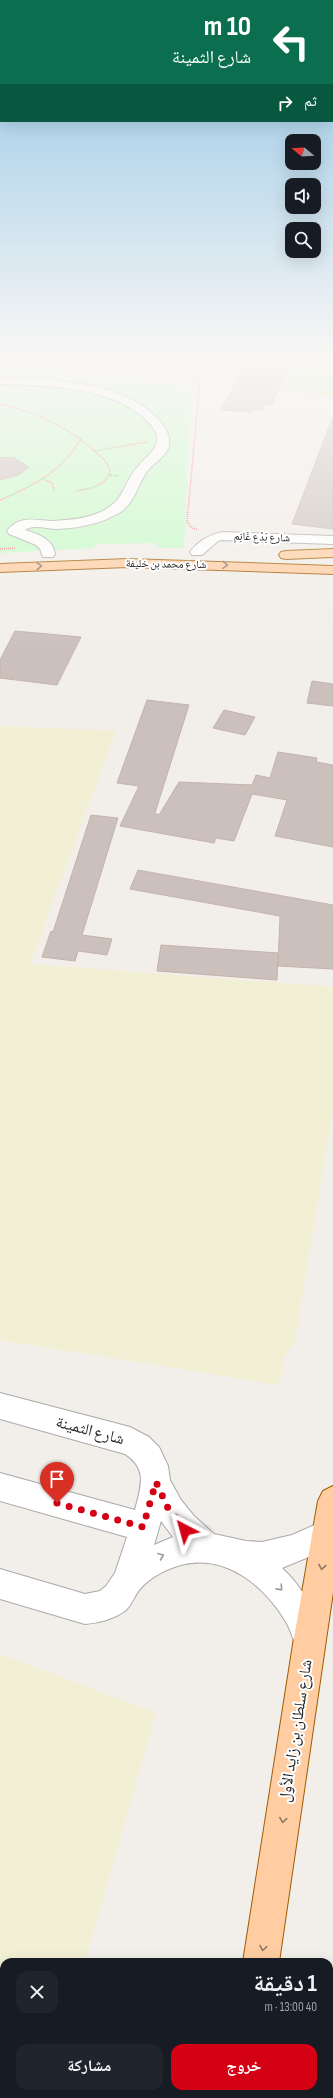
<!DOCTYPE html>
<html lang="ar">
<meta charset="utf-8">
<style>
body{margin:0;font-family:"Sofia Sans Condensed","Noto Naskh Arabic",sans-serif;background:#20242c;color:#f1f3f6;direction:rtl;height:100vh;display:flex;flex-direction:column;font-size:15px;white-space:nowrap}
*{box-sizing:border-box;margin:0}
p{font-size:13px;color:#9ea1a6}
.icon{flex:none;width:22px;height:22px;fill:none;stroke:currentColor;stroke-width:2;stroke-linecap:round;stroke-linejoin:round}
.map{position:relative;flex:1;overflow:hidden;direction:ltr}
.sheet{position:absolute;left:0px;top:1958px;width:333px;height:140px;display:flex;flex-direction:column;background:#171b24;border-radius:12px 12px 0 0;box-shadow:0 4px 16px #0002;direction:rtl}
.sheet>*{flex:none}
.guide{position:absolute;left:0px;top:0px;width:333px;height:122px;box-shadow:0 4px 16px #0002;direction:rtl;background:#0b6e4f;color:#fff;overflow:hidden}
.needle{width:26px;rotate:288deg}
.controls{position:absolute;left:285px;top:134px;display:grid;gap:8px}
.controls a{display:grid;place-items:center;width:36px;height:36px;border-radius:8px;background:#171b24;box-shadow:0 4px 16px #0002;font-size:20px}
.pin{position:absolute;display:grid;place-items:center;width:34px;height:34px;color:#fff;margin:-41px -17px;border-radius:50% 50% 50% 0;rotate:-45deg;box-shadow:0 0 4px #0007}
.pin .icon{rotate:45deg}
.me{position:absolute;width:44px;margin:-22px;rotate:321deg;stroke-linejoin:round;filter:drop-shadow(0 0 3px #0008)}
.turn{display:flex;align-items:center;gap:14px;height:84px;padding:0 16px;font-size:18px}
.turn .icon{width:52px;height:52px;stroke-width:2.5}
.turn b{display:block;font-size:28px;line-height:34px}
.then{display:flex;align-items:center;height:38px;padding:0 16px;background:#0003;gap:8px;font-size:15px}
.round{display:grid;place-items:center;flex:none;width:42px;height:42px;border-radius:12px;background:#20242c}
.head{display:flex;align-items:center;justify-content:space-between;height:68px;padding:0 16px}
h1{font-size:24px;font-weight:700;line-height:30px}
.cta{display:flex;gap:8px;margin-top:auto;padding:8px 16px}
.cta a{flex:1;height:46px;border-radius:12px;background:#d40014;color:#fff;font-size:16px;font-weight:700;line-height:46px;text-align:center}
.cta a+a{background:#20242c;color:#f1f3f6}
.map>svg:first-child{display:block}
.farmland{fill:#f1f0d4}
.grass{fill:#d3edae}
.park{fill:#c7fcc6}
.building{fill:#cbc0bb;stroke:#c5b3aa}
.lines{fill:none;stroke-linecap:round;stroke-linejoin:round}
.minor-casing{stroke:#a9a9a9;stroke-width:2}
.major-casing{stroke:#a05c00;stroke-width:2}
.path{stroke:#ff6e6d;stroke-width:1.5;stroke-dasharray:1 1;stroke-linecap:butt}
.minor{fill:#fff;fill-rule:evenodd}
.major{fill:#ffcda1;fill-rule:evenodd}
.oneway{stroke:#907862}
.oneway2{stroke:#9c9c9c}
.route{stroke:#d40014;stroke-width:7;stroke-dasharray:0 12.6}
.labels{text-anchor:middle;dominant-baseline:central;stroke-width:4;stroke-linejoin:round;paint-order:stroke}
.far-street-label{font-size:11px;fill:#222;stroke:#fff}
.near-street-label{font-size:16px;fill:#222;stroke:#fff}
</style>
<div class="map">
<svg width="333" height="2098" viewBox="0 0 333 2098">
<rect width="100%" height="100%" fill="#f2eee9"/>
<g class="farmland">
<path d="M0 726 116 731 30 964 333 987V1108L295 1340 284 1358 279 1385 0 1340Z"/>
<path d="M0 1654 156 1713 85 1962H4V2094L0 2092Z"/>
<path d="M5 2094H48L46 2098H13Z"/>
</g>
<path class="grass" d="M296 359H333V396L282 391Z"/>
<path class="park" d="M0 370 176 385 189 391 191 396 184 548H160L153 543 97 544 93 548 0 553Z"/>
<g class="building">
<path d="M248 359H293L272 404H265L263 410H251L250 412 221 410Z"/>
<path d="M332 419 333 420V529L292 524Z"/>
<path d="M13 457 29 467 19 475 0 480V458Z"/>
<path d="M15 631 81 637 57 685 0 678V660Z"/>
<path d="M312 681 333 684V706L307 703Z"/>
<path d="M147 700 189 705 155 813 159 815 179 782 252 785 256 775 270 778 278 752 317 758 316 762 333 765V847L275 836 287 800 252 794 234 841 216 838 214 843 120 826 139 786 117 783Z"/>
<path d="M224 710 255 717 245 735 213 728Z"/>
<path d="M91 815 118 818 82 935 112 939 107 955 78 951 75 961 42 957 51 931 53 932Z"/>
<path d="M138 870 333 905V969L278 966 280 916 130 889Z"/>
<path d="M161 945 278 953 277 980 157 971Z"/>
</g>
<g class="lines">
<defs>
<g id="minor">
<path d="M130 359H142L137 364 133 365 127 362Z"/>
<path d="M0 378C50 379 125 380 160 421 166 428 172 439 168 449 164 457 156 462 149 469 137 483 136 503 119 513 101 524 78 528 57 529 47 529 33 524 25 530 38 534 53 539 55 554L53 557H43L40 549 36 545 9 534 7 531C19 514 38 521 54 521 67 520 81 519 93 515 128 503 120 484 141 463 152 452 165 442 151 425 118 386 47 386 0 384Z"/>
<path d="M222 532 333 536V544L222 540 218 541 202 555H192L190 552C198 541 209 535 222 532Z"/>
<path d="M0 1393 130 1427 149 1437 159 1447 168 1466 170 1480 181 1500 194 1516 214 1534 246 1541 262 1542 292 1535 328 1519 333 1521V1547L282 1568C303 1587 315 1612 326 1638L321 1649 310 1654C307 1652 301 1651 299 1649 294 1644 290 1628 286 1622 265 1587 228 1555 185 1564 170 1567 150 1577 140 1589 134 1596 132 1605 125 1611 114 1619 98 1623 85 1624L0 1599V1569L85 1594 100 1591 106 1586 115 1573 127 1537 0 1501V1473L135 1510C141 1486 148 1469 125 1454L0 1419ZM161 1521 173 1537 154 1545Z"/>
</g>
<g id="major">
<path d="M333 549V557L286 559 281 558 279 555 281 552 286 551Z"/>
<path d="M128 559 333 566V574L128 567 0 572V564Z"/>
<path d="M333 1486V1592L279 1962H243L294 1638 318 1501 323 1491Z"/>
<path d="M211 2094H249L248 2098H210Z"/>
</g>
</defs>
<use href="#minor" class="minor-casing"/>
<use href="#major" class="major-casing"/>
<g class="path">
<path d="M142 372 200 379 187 522 192 528 198 530"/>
<path d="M0 404C35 412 64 425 91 448 99 455 108 461 110 472 105 487 90 488 76 491"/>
<path d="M95 451 147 442"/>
<path d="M109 475 119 476"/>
<path d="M43 479 52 483 54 491"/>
<path d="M0 500C33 486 62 471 81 439"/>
<path d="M0 549 15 548"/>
</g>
<use href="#minor" class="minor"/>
<use href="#major" class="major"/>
</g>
<defs><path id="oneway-chevron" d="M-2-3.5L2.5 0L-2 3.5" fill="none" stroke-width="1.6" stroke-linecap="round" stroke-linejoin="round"/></defs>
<g class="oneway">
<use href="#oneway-chevron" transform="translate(225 565) rotate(2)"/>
<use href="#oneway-chevron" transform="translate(39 566) rotate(-3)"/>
<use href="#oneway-chevron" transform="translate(322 1567) rotate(100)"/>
<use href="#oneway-chevron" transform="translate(283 1820) rotate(99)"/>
<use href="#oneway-chevron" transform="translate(263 1948) rotate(99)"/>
</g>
<g class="oneway2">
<use href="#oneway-chevron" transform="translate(161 1556) rotate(-23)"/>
<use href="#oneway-chevron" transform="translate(280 1588) rotate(48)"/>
</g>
<linearGradient id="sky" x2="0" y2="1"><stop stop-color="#8ec3e5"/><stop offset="0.55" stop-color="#f9f7f5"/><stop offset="1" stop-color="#f9f7f5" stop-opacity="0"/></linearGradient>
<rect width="333" height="652" fill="url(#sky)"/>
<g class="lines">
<path class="route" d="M57 1503 143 1527 156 1482 168 1508 185 1530"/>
</g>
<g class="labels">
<g class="far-street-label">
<text transform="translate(262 537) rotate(2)">شارع بَدْع غَانِم</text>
<text transform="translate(166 564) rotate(1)">شارع محمد بن خليفة</text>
</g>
<g class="near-street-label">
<text transform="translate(90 1431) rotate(15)">شارع الثمينة</text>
<text transform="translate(296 1731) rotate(-81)">شارع سلطان بن زايد الأول</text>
</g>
</g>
</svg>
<div class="controls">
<a><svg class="needle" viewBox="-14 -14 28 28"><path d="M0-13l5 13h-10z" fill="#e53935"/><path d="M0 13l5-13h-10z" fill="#9ea1a6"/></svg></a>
<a><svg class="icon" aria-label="sound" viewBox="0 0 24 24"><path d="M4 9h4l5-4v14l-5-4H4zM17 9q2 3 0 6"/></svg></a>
<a><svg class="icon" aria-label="search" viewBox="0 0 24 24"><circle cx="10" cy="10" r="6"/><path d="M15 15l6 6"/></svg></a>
</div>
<div class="pin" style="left:57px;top:1503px;background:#d93025"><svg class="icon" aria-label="arrive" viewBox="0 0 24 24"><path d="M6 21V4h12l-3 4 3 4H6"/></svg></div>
<svg class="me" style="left:185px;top:1530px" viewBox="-20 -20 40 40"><path d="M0-17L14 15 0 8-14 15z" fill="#d40014" stroke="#fff" stroke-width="4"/></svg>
<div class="guide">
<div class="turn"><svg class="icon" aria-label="left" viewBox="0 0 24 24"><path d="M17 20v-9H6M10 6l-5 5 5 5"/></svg><div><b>10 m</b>شارع الثمينة</div></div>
<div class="then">ثم<svg class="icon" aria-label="right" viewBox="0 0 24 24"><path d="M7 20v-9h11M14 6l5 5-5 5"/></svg></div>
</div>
<section class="sheet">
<div class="head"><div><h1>1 دقيقة</h1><p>40 m · 13:00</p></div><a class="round"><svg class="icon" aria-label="close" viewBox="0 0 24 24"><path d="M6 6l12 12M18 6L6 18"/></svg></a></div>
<div class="cta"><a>خروج</a><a>مشاركة</a></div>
</section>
</div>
